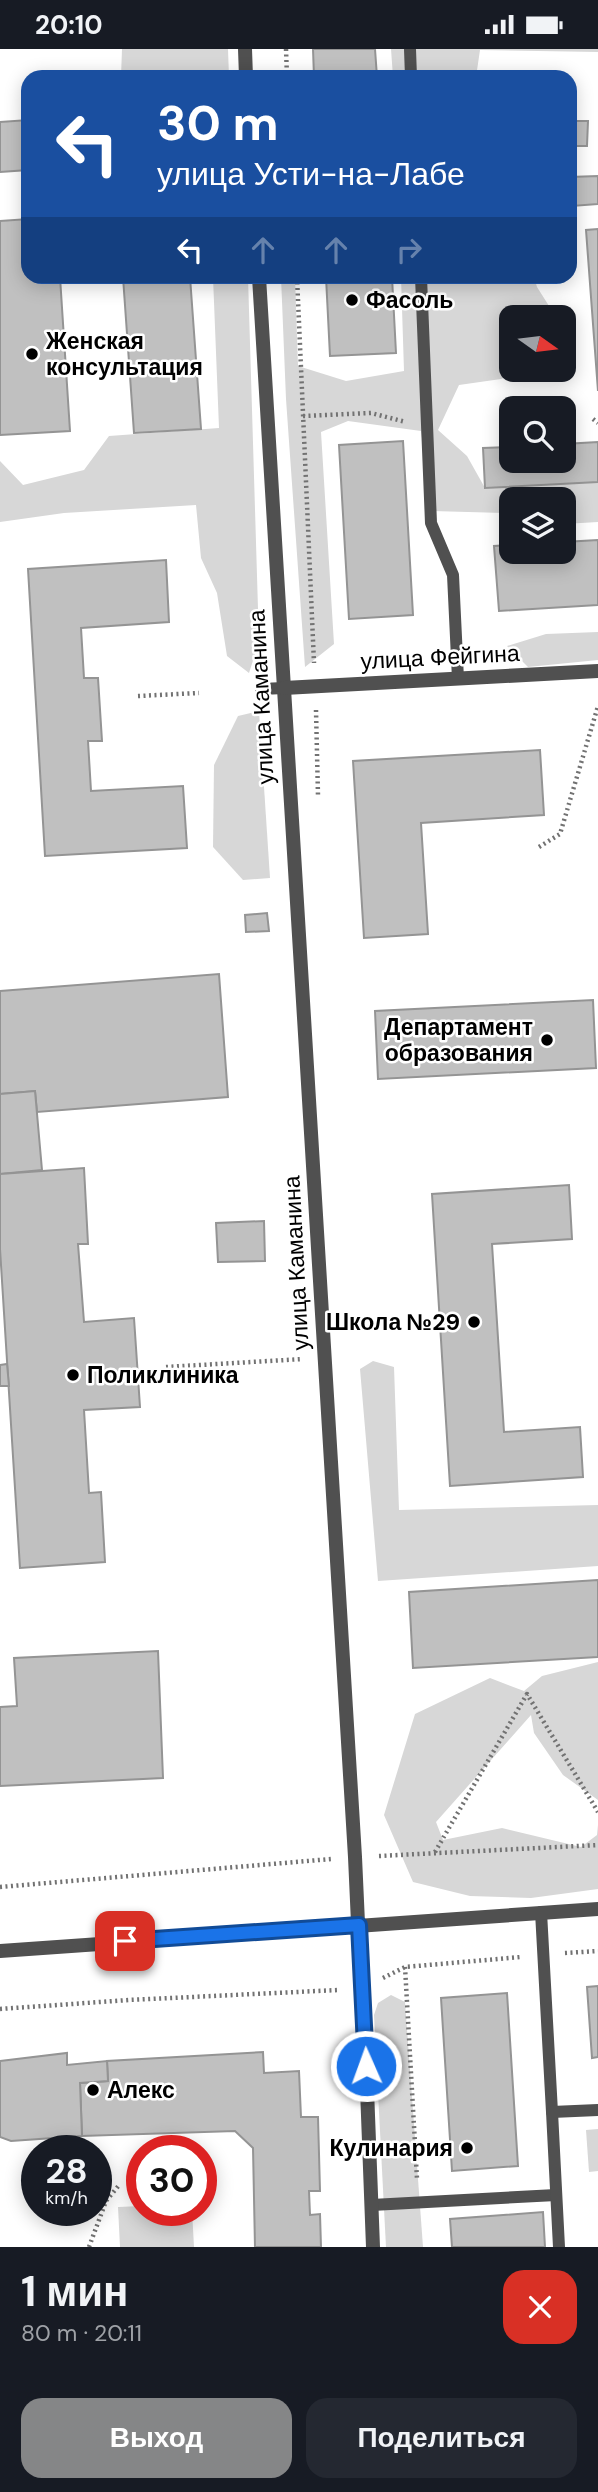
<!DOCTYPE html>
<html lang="ru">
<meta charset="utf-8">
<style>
body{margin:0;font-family:"DM Sans",sans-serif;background:#242831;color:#f1f3f6;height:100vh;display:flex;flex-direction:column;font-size:26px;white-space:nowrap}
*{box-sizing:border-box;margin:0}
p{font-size:23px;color:#9ea1a6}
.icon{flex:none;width:38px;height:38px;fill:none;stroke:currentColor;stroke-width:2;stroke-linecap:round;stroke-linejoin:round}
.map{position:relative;height:2198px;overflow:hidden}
.side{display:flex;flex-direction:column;background:#171b24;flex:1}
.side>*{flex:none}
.hud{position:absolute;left:21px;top:21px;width:556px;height:214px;border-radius:21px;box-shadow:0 4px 18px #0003;background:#1a4fa0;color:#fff;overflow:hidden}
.needle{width:46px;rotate:104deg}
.fabs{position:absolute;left:499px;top:256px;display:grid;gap:14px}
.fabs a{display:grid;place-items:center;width:77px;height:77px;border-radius:14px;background:#171b24;box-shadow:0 4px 18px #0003;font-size:35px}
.speed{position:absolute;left:21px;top:2086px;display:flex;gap:14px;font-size:35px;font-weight:700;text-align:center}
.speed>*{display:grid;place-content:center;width:91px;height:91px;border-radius:50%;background:#171b24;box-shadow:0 4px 18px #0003;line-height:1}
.speed small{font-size:18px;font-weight:400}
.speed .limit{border:10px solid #d22;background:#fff;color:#111}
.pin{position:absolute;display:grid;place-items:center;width:60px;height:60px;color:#fff;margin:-30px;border-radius:14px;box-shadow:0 4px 10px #0006}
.me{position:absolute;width:77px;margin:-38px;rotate:358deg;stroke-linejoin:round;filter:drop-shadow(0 0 5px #0008)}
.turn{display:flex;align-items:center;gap:24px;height:147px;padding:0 21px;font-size:32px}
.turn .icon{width:91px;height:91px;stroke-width:2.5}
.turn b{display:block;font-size:49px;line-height:60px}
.lanes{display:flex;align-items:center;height:66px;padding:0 21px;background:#0003;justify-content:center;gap:35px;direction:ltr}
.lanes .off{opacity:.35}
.round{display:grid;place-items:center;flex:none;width:74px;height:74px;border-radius:21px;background:#242831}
.overview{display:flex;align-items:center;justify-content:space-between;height:119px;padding:0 21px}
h1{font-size:42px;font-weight:700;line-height:52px}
.primary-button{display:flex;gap:14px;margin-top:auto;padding:14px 21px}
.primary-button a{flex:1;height:80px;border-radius:21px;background:#858687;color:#fff;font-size:28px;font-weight:700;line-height:80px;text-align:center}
.primary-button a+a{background:#242831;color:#f1f3f6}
.status{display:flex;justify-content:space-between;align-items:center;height:49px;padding:0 35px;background:#171b24;direction:ltr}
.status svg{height:19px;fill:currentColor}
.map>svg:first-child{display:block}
.green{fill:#d7d7d7}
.building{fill:#c0c0c0;stroke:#949494;stroke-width:2}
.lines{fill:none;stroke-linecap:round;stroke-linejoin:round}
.path{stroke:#727272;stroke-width:4.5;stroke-dasharray:2 3.5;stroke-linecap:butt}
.service{stroke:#505050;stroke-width:12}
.minor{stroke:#505050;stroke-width:14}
.tertiary{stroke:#505050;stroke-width:14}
.route-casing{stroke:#114b97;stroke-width:18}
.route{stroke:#1a73e8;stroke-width:12}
.poi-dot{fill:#000;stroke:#fff;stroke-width:2.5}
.labels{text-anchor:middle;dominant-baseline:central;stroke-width:5;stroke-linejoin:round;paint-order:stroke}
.poi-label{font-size:23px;font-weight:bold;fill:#000;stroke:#fff;text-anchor:start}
.street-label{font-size:23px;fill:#000;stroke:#fff}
</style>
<div class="status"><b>20:10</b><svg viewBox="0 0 49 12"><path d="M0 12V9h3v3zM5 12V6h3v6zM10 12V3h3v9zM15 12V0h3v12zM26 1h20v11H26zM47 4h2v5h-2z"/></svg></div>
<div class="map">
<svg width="598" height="2198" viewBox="0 0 598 2198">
<rect width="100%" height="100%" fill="#fff"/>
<g class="green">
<path d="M122 0H228L229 28H121Z"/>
<path d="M391 0H598V3L480 1 476 28H393Z"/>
<path d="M213 228H248L259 593 249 624 227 607 217 544 201 509 196 456 64 464 0 473V412L23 436 84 421 109 387 219 379Z"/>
<path d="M281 228H295L298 317 346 332 404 322 401 228H534L537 238 556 268H511V320H523L501 330 459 336 438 381 467 407 485 439 598 433V473L564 475V450H511V466L504 464 432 462 421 382 348 372 321 383 334 595 305 618 286 350Z"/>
<path d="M598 583V611L528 618 507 597 546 585Z"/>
<path d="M259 662 270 829 243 831 213 798 214 716 238 667Z"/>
<path d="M373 1312 394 1318 399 1461 598 1456V1517L378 1532 360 1320Z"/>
<path d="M598 1613V1751L563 1726 534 1684 531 1666 436 1773 443 1791 502 1779 581 1798 597 1786 598 1776V1840L531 1849 470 1847 413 1833 384 1766 415 1665 490 1629 524 1642 542 1627Z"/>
<path d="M391 1946 405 1953 423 2198H386L374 1966 378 1954Z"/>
<path d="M598 2080V2122L589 2123 586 2081Z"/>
<path d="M142 2157V2161H192L194 2198H120L118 2158Z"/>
</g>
<g class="building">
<path d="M313 0H375L377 28H314Z"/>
<path d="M28 71V121L0 123V73Z"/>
<path d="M570 72H588L587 97H570Z"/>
<path d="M598 127V155L572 157 570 128Z"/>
<path d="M28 170V228H60L70 382 0 386V172Z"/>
<path d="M598 180V342L586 181Z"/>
<path d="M123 228H190L201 380 134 384Z"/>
<path d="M326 228H392L396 304 330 307Z"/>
<path d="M403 392 413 566 349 570 339 396Z"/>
<path d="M598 393V433L485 439 483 399 511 398V411H564V395Z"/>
<path d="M598 491V556L499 562 494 497 511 496V502H564V493Z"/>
<path d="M166 511 169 573 81 579 84 629H98L102 692H88L91 742 183 737 187 799 45 807 28 520Z"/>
<path d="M540 701 544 766 421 774 428 885 364 889 353 712Z"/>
<path d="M267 864 269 882 246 883 245 866Z"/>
<path d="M219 925 228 1048 37 1063 35 1042 0 1045V942Z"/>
<path d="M593 951 596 1019 378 1030 375 962Z"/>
<path d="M35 1042 42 1121 0 1125V1045Z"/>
<path d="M84 1119 88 1195H78L84 1273 134 1269 140 1358 84 1361 89 1444 101 1443 105 1513 20 1519 0 1200V1125Z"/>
<path d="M569 1136 572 1190 492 1195 504 1383 580 1378 583 1428 450 1437 432 1145Z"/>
<path d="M264 1172 265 1212 218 1213 216 1174Z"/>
<path d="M7 1315 9 1337H0V1316Z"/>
<path d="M598 1531V1608L413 1619 409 1543Z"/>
<path d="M158 1602 163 1729 0 1737V1658L17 1657 14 1609Z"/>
<path d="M598 1937V2008L592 2009 587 1938Z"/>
<path d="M507 1944 518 2117 452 2122 441 1949Z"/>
<path d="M263 2003 264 2024 299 2022 301 2068H318L320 2142H309L310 2166 320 2165 321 2198H255L253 2099 235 2082 82 2087 80 2034 108 2032 107 2012Z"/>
<path d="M67 2004V2016L107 2012 108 2032 80 2034 82 2087 11 2092 0 2088V2012Z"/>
<path d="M543 2163 545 2198H452L450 2170Z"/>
</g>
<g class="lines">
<g class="path">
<path d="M286 0 287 28"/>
<path d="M297 228 314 614"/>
<path d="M303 367 371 364 406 373"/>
<path d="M593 370 598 374"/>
<path d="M138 647 199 644"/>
<path d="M316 661 318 747"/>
<path d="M539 798 560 785 598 657"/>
<path d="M166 1318 303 1310"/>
<path d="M435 1803 527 1645 598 1763"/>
<path d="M379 1807 598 1796"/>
<path d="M0 1838 331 1810"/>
<path d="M565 1904 598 1902"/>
<path d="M405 1918 417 2130"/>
<path d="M383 1929 405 1918 521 1908"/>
<path d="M0 1960 129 1951 338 1941"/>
<path d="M89 2198 106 2152 120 2135"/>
</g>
<g class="service">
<path d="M410 0 411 28"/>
<path d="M421 228 431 474 453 526 458 630"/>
<path d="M261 640 284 639"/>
<path d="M541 1863 552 2063"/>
<path d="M372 2156 556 2146"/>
<path d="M559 2198 552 2063 598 2061"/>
</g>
<g class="minor">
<path d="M245 0 246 28"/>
<path d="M259 228 355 1808 361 1940 364 1961 373 2198"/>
<path d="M284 639 598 622"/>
</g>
<path class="tertiary" d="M0 1902 598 1860"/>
</g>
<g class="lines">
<defs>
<path id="route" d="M125 1892 359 1876 366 2017"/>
</defs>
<use href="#route" class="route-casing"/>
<use href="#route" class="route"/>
</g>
<g class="poi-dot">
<circle cx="352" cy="251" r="7"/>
<circle cx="32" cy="305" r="7"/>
<circle cx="547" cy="991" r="7"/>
<circle cx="474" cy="1273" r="7"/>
<circle cx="73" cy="1326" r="7"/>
<circle cx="93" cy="2041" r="7"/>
<circle cx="467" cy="2099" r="7"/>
</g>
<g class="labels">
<g class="poi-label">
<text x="366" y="251">Фасоль</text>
<text x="46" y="292">Женская<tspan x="46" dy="26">консультация</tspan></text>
<text x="533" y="978" text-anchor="end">Департамент<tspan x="533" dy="26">образования</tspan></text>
<text x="460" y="1273" text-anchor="end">Школа №29</text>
<text x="87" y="1326">Поликлиника</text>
<text x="107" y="2041">Алекс</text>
<text x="453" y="2099" text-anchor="end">Кулинария</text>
</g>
<g class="street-label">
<text transform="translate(440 608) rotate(-3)">улица Фейгина</text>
<text transform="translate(261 648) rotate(-93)">улица Каманина</text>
<text transform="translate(296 1214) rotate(-93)">улица Каманина</text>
</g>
</g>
</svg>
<div class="fabs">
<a><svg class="needle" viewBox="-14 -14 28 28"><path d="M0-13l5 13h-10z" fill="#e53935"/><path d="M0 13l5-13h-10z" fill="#9ea1a6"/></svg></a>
<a><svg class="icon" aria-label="search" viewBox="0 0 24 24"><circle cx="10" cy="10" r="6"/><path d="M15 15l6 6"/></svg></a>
<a><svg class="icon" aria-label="layers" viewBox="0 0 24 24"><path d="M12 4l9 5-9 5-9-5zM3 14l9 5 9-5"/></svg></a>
</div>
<div class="speed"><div>28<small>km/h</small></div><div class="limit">30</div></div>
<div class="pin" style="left:125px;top:1892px;background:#d93025"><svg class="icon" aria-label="arrive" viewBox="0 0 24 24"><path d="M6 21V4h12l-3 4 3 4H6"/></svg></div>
<svg class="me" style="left:366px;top:2017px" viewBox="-20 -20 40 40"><circle r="17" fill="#1a73e8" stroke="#fff" stroke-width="3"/><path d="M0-11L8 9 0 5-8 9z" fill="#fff"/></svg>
<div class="hud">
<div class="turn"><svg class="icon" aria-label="left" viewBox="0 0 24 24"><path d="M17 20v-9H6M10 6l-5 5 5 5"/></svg><div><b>30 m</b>улица Усти-на-Лабе</div></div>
<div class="lanes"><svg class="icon" aria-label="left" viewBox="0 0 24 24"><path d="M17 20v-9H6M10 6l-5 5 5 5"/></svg><svg class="icon off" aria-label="ahead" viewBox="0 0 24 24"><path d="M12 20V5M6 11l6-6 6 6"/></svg><svg class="icon off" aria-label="ahead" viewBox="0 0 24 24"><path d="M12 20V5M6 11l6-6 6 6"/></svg><svg class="icon off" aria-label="right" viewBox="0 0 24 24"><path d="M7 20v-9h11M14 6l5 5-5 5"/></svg></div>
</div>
</div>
<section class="side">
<div class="overview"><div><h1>1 мин</h1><p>80 m · 20:11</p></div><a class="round" style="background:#d93025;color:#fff"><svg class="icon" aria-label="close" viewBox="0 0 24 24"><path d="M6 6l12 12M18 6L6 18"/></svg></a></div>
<div class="primary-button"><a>Выход</a><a>Поделиться</a></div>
</section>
